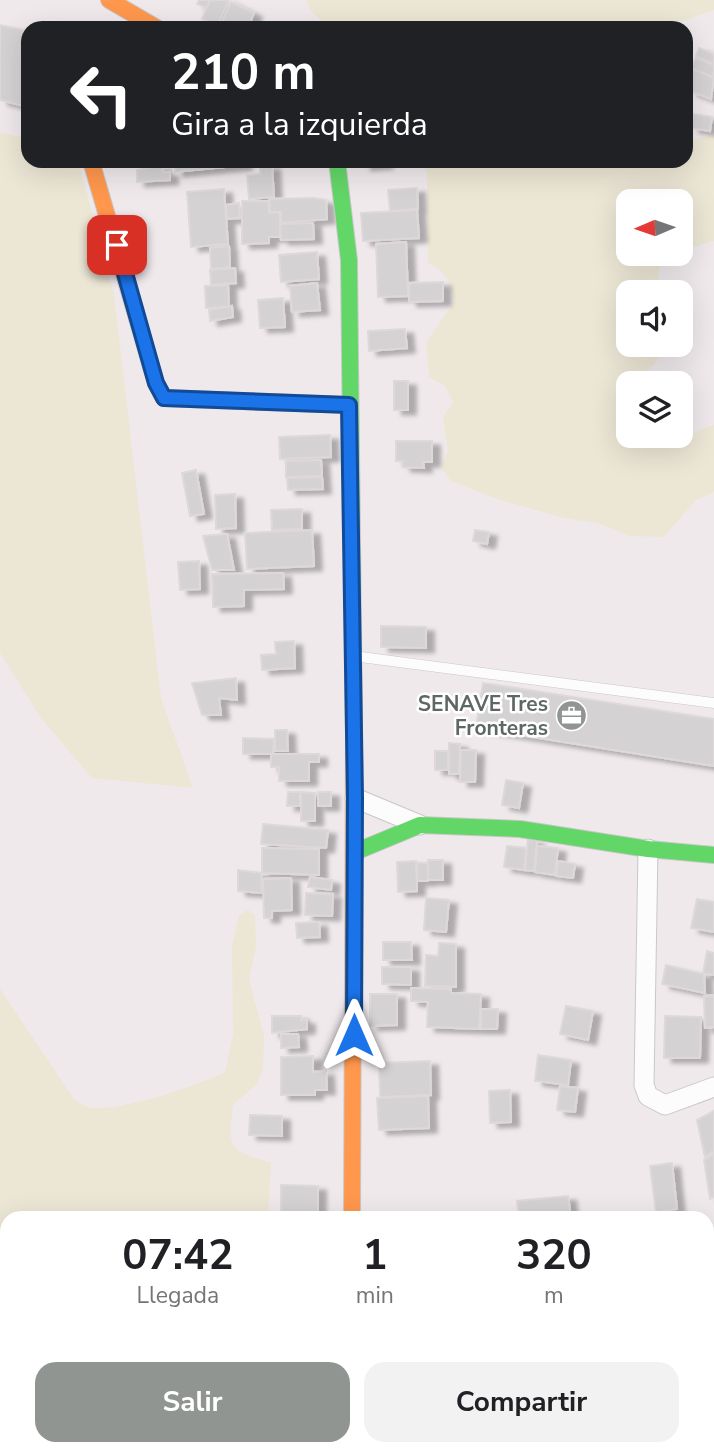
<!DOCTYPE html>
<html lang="es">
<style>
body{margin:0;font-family:"Nunito Sans",sans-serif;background:#f2f2f2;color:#202124;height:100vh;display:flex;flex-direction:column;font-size:26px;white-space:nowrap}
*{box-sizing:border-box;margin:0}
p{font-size:23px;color:#757577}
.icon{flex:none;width:38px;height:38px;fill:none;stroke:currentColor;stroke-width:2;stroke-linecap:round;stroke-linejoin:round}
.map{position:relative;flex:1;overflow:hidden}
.details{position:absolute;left:0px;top:1211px;width:714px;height:245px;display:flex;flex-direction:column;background:#fff;border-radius:21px 21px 0 0;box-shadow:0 7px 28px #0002}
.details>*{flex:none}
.top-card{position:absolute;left:21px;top:21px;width:672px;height:147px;border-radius:21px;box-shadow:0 7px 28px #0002;background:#202124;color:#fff;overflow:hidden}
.needle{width:46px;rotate:268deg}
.tools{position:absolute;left:616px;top:189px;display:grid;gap:14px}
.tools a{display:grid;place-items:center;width:77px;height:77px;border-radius:14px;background:#fff;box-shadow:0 7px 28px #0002;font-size:35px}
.pin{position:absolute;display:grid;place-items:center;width:60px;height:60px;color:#fff;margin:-30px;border-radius:14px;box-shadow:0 4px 10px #0006}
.me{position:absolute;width:77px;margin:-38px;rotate:0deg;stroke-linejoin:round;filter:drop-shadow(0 0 5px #0008)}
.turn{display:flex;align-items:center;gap:24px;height:147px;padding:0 35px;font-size:32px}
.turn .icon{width:91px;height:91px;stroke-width:2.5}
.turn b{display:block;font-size:49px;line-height:60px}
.eta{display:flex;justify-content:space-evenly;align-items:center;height:119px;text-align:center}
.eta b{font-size:42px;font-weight:700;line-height:49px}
.action{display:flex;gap:14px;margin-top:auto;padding:14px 35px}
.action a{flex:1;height:80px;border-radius:21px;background:#919592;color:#fff;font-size:28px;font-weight:700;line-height:80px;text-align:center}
.action a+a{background:#f2f2f2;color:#202124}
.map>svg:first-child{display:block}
.green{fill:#ece6d5}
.building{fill:#d5d2d3;stroke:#ded8db;stroke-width:2;filter:url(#shadow)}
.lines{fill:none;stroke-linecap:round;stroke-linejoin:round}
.lane-casing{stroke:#c8c8c8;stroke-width:11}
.street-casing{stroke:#c8c8c8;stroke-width:21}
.fast-casing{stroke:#c8c8c8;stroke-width:18}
.slow-casing{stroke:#c8c8c8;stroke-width:18}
.lane{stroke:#fdfcfc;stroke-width:10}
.street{stroke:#fdfcfc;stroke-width:19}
.fast{stroke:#63d668;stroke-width:16}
.slow{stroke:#ff974d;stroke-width:16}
.route-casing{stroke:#114b97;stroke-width:18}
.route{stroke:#1a73e8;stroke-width:12}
.labels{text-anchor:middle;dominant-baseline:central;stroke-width:5;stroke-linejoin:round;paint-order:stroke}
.poi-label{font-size:21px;font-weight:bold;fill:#5e6862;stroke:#fff;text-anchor:end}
</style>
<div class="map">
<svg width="714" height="1456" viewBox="0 0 714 1456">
<defs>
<filter id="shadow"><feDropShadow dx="8" dy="4.5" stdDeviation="2" flood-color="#0004"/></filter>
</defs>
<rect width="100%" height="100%" fill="#efe9ec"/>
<g class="green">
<path d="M306 0H714V10L663 28H322L324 23 311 11Z"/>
<path d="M0 133 28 138V161H78L114 294 161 698 193 788 92 778 41 718 0 653Z"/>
<path d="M714 135V241L681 250V201H628V254H667L659 268 658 283 665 292H628V345H668L654 365 634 383H628L622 402 628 436H639C662 461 688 431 714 425V492L696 500 664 537 629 536 597 523 564 518 497 499 451 481 441 467 448 451 443 417 453 403 445 386 429 377 426 343 454 302C451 282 446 272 428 263L427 173 421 161H686V141Z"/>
<path d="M248 910 255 915 256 947 249 979 264 1036 263 1069 257 1084 233 1105C228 1150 228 1149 271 1163L268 1218H7V1396H0V989L74 1099C78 1102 83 1106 88 1107 115 1114 199 1085 225 1072L233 1034 232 945 239 915Z"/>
<path d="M0 1449 32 1451 242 1449V1456H0Z"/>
</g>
<g class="building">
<path d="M199 0H210L207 8 197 4Z"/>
<path d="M210 0H229L217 26 202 19Z"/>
<path d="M231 2 254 13 248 28H219Z"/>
<path d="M0 25 28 31V88L24 106 0 100Z"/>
<path d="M699 48 714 54V64L696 56Z"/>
<path d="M696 58 714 65V77L691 68Z"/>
<path d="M692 69 714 78 711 99 690 91Z"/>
<path d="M693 114 712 117 710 131 691 128Z"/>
<path d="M175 161H244V165L175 172Z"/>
<path d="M175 161H244V165L175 172Z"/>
<path d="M363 161H384L385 164 363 166Z"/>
<path d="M272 165 274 197 249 199 247 175 260 174V166Z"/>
<path d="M162 166 163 172H170V180L137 182V170Z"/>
<path d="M417 188 418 209 390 211 388 190Z"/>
<path d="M224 189 228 244 191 247 187 192Z"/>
<path d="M313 198 326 200 327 219 281 223V212H270L269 199Z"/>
<path d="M242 201H269V213L280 212V237H269V243L242 244Z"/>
<path d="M239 203 240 218 227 219 226 205Z"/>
<path d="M417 210 419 238 363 241 361 213Z"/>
<path d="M313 223 314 239 281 240 280 224Z"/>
<path d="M406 242 408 296 378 297 376 244Z"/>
<path d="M229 246 230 267 211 269 210 248Z"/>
<path d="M317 252 319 279 281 282 279 255Z"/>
<path d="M235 268 236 283 211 285 210 270Z"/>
<path d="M443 282V301L409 302V283Z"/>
<path d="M317 283 320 310 292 312 290 286Z"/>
<path d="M228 285 229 307 206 308 205 286Z"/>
<path d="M283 298 285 327 260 328 258 300Z"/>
<path d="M232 306 233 317 210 321 209 310Z"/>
<path d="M405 329 407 348 369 351 368 331Z"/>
<rect x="394" y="381" width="14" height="29"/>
<path d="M330 435 331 457 280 459 279 437Z"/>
<path d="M396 441H432V462H423L424 468 403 467V461H396Z"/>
<path d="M321 460 322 476 286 477V461Z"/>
<path d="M196 470 204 514 190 516 182 473Z"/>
<path d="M322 477 323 489 288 490 287 478Z"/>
<path d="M235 494 236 528 216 529 215 495Z"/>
<path d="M302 509V529L272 530 271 510Z"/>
<path d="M312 530 314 566 247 569 245 533Z"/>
<path d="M475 530 489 532 487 544 473 541Z"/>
<path d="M227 534 234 570H212L203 536Z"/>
<path d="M199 561 200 589 180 590 178 562Z"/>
<path d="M283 573 284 589 244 590V606L213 607 212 574Z"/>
<path d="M381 626 426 627V648L381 647Z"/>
<path d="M294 641 295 668 262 670 261 655 276 654 275 642Z"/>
<path d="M236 678 237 700 219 698 221 715H202L192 683Z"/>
<path d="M483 683 714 719V766L476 728Z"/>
<path d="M275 730H287L288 751H275Z"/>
<path d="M243 738 274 739 273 754H243Z"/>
<path d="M449 743 460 744 459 774H449Z"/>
<path d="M461 750H476L475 782H460Z"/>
<rect x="435" y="751" width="13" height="19"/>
<path d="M271 754H319V762H309V781H279V767H271Z"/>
<path d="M506 780 523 783 519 808 502 805Z"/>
<path d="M288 792H300V806H287Z"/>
<path d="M301 792 315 793V821H301Z"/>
<rect x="318" y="792" width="13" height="14"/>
<path d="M263 824 328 830 326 848 261 844Z"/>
<path d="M528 839 537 841 534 871 525 870Z"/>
<path d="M507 846 526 848 524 870 504 867Z"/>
<path d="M537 846 558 848 555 875 535 872Z"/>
<path d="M262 848 319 849V875L262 873Z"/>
<rect x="428" y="860" width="15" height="20"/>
<path d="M416 861 417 891 398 892 397 862Z"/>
<path d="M558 861 575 864 573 878 556 876Z"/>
<rect x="417" y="863" width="11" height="18"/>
<path d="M238 870 261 873 262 893 238 891Z"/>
<path d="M310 877 332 880 331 890 308 887Z"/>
<path d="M291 878 292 910 272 911V918H264L263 879Z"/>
<path d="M306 893 333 894 332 916 305 915Z"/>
<path d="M426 898 449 900 446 932 424 930Z"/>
<path d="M697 899 714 902V932L691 928Z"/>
<path d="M319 922 320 937 297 938 296 923Z"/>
<path d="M383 942H411L412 960H383Z"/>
<path d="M439 943 456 944V987L425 986 426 955 438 956Z"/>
<path d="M707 951 714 953V975L703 973Z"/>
<path d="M666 965 704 974 705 993 662 984Z"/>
<path d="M382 967H411V985L382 984Z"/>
<path d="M411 988 451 989V993L481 994 479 1029 427 1027 428 1002 411 1001Z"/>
<path d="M370 994H397V1025L370 1026Z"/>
<path d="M714 995V1027L705 1028 704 996Z"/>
<path d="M566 1006 593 1011 588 1040 560 1034Z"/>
<path d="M481 1009H498L497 1029H481Z"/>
<path d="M272 1016H301V1020H307V1029L272 1033Z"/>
<path d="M665 1016 701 1017 700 1058H664Z"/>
<path d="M281 1034H298L299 1047 281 1048Z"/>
<path d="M538 1055 571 1060 568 1085 535 1081Z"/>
<path d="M313 1056V1072L326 1071 327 1090H315V1095H281V1057Z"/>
<path d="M430 1061 431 1095 380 1097 379 1063Z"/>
<path d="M560 1086 578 1088 575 1112 557 1110Z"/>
<path d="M510 1090 511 1122 490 1123 489 1091Z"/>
<path d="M428 1096 429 1128 379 1130 377 1098Z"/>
<path d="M714 1111V1151L705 1157 697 1120Z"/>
<path d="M250 1115 282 1116V1136L249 1135Z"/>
<path d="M714 1153V1197L710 1199 704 1160Z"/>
<path d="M672 1163 677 1209 656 1212 650 1166Z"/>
<path d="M281 1185 318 1186V1213L281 1212Z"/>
<path d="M568 1196 571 1218H519L517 1201Z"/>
<path d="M676 1213 677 1218H653V1217Z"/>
<path d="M714 1379V1456H707V1380Z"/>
<path d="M312 1449H338L340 1456H306L305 1450Z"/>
<path d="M343 1449H368V1451L343 1454Z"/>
<path d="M380 1449H416L417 1456H381Z"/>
<rect x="424" y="1449" width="24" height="7"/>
<path d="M473 1449H500L501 1456H474Z"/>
<path d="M648 1449H662L663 1456H649Z"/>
<path d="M303 1451 304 1456H280V1455Z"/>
</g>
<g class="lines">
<defs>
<path id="lane" d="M353 656 714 703"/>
<g id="street">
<path d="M355 798 420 825"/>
<path d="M648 849 644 1085 648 1096 665 1105 714 1087"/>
<path d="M707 1347 714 1345"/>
</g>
<g id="fast">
<path d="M337 161 349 260 354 731"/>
<path d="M355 852 420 825 520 829 648 849 714 855"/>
<path d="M0 1438 7 1437"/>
</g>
<g id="slow">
<path d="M109 0 157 28"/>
<path d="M91 161 156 383 164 398 349 405"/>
<path d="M352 1218 354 731"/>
</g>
</defs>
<use href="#lane" class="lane-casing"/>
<use href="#street" class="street-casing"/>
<use href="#fast" class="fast-casing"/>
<use href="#slow" class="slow-casing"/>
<use href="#lane" class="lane"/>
<use href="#street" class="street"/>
<use href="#fast" class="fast"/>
<use href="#slow" class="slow"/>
</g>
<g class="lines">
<defs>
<path id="route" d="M117 245 156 383 164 398 349 405 355 798 354 1035"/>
</defs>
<use href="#route" class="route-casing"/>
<use href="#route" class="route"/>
</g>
<defs>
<symbol id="office-disc" viewBox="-11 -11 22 22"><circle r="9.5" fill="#919592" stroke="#fff"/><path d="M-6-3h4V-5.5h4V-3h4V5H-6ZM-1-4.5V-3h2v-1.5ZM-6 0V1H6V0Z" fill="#fff"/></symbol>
</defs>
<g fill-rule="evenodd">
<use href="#office-disc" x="554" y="698" width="35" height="35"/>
</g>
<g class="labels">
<g class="poi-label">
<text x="548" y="704">SENAVE Tres<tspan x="548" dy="24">Fronteras</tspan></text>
</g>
</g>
</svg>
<div class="tools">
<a><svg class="needle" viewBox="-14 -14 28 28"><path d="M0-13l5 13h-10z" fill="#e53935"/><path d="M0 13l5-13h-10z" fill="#757577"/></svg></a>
<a><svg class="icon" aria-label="sound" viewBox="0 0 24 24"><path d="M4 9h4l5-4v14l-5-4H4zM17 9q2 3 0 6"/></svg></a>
<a><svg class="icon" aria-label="layers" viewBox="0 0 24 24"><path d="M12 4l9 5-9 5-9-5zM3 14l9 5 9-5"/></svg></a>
</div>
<div class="pin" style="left:117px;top:245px;background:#d93025"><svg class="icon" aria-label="arrive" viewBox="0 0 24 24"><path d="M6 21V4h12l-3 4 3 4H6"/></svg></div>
<svg class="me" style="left:354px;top:1035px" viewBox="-20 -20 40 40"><path d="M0-17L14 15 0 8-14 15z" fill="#1a73e8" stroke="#fff" stroke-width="4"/></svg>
<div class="top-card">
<div class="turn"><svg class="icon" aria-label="left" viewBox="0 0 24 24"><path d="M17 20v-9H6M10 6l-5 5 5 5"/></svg><div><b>210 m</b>Gira a la izquierda</div></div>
</div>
<section class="details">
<div class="eta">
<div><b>07:42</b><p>Llegada</p></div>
<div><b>1</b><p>min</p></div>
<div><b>320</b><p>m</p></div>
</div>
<div class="action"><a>Salir</a><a>Compartir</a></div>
</section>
</div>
